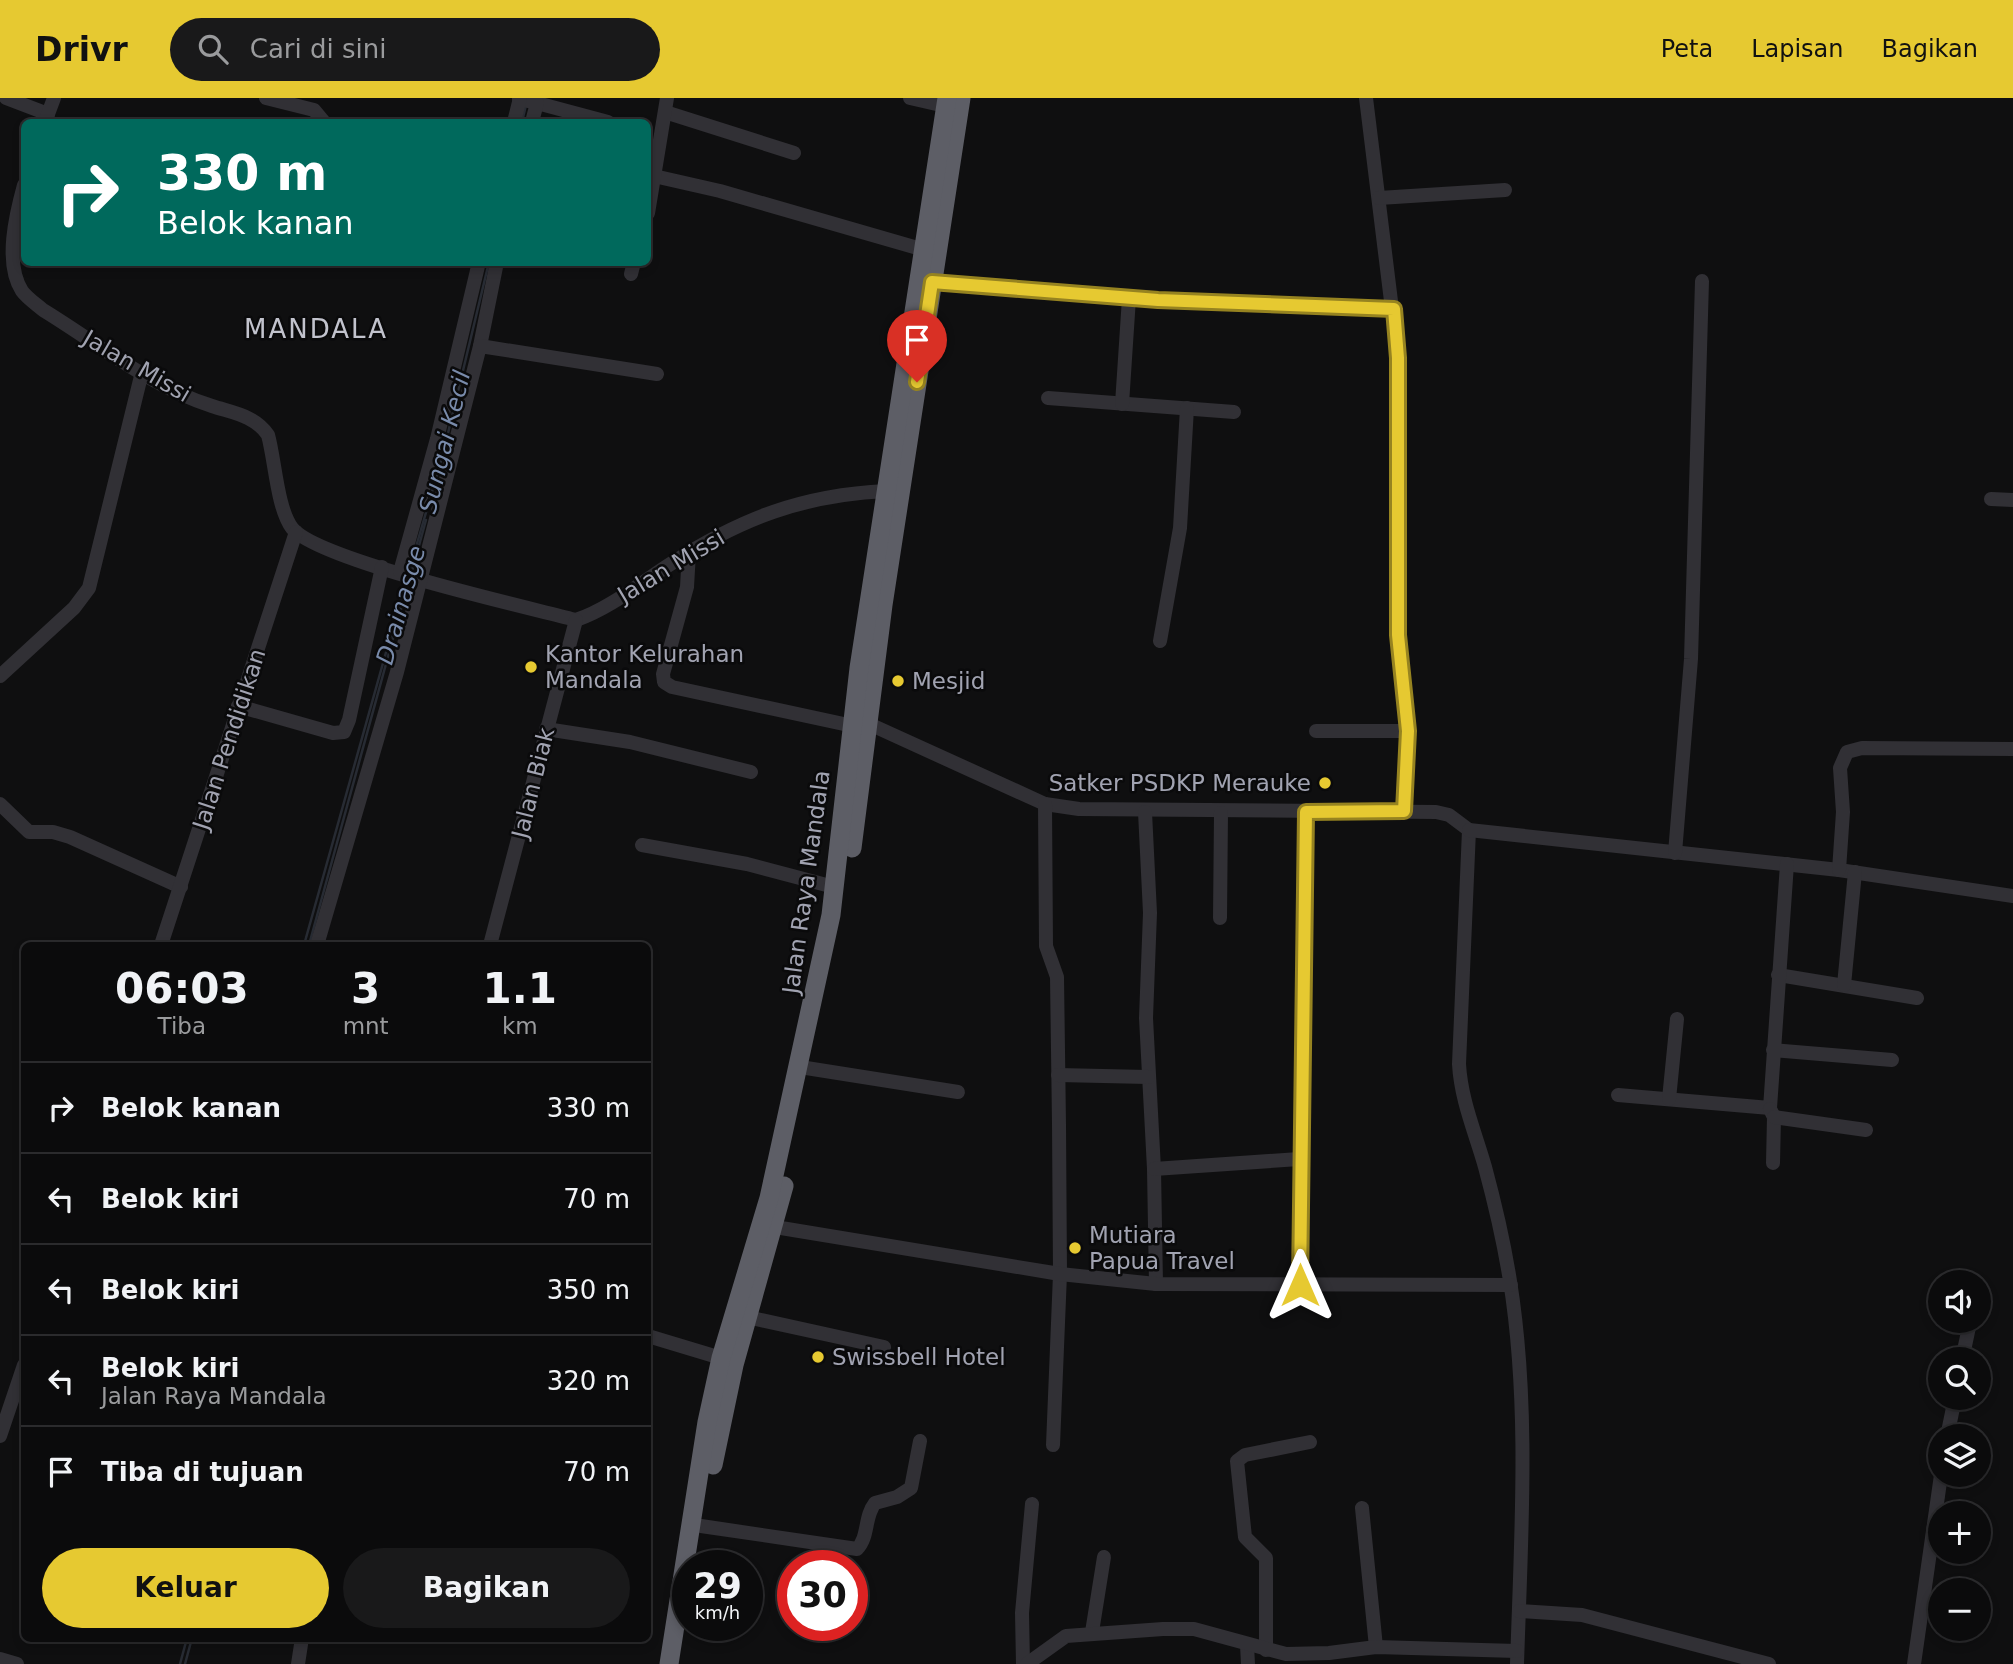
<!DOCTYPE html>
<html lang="id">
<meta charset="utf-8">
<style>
body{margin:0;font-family:"DejaVu Sans",sans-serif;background:#19191a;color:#f1f3f6;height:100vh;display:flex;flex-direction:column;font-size:26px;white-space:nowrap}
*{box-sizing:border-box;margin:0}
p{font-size:23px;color:#9a9b9d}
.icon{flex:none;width:38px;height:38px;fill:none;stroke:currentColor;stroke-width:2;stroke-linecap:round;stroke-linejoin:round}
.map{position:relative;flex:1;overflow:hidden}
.panel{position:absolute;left:21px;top:844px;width:630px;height:700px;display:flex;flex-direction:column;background:#0b0b0c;border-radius:10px;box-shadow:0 4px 10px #0003,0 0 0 2px #2b2b2d}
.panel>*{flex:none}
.guide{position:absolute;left:21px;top:21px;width:630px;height:147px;border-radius:10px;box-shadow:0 4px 10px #0003,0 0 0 2px #2b2b2d;background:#00695c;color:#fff;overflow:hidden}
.buttons{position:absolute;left:1928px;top:1172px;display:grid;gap:14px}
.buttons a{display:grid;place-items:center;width:63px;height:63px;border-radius:50%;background:#0b0b0c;box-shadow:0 4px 10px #0003,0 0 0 2px #2b2b2d;font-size:35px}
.speed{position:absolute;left:672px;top:1452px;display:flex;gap:14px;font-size:35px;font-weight:700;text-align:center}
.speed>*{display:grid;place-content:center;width:91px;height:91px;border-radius:50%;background:#0b0b0c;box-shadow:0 4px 10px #0003,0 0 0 2px #2b2b2d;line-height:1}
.speed small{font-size:18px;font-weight:400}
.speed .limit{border:10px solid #d22;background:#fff;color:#111}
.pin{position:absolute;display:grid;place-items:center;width:60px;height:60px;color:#fff;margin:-72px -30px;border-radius:50% 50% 50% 0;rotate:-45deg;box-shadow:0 0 7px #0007}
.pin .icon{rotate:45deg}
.me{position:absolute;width:77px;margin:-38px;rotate:0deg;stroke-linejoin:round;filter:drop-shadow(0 0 5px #0008)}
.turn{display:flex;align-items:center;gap:24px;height:147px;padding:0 21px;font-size:32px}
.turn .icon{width:91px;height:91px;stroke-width:2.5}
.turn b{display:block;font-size:49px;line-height:60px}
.eta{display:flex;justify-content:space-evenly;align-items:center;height:119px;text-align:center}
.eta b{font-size:42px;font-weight:700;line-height:49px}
.cta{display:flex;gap:14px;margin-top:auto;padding:14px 21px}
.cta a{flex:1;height:80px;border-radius:42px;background:#e6c931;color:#111;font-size:28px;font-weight:700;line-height:80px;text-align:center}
.cta a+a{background:#19191a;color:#f1f3f6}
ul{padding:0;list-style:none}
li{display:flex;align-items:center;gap:21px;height:91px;padding:0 21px;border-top:2px solid #2b2b2d}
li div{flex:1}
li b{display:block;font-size:26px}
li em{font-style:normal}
header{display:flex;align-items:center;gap:42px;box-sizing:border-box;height:98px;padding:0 35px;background:#e6c931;color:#111}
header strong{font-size:33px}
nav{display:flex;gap:38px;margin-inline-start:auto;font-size:24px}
.search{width:490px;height:63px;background:#19191a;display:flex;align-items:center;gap:18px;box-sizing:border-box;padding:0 24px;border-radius:38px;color:#9a9b9d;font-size:26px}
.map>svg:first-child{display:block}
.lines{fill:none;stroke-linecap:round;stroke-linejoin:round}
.stream{stroke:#272b33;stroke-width:2.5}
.minor{stroke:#313035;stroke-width:14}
.highway{stroke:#5d5e66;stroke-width:19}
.route-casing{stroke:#968320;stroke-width:18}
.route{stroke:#e6c931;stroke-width:12}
.poi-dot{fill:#e6c931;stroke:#0a0a0b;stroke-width:2.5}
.labels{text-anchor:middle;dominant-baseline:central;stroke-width:5;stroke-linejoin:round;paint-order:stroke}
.street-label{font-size:23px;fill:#a1a3b1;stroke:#0a0a0b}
.poi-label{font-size:23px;fill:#a1a3b1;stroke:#0a0a0b;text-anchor:start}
.water-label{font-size:24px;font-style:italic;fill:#798bab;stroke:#0a0a0b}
.quarter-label{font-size:26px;letter-spacing:2px;fill:#c2c3cd;stroke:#0a0a0b}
</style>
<header>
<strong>Drivr</strong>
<div class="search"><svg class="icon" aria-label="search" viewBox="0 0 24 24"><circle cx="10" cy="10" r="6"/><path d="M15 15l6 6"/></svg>Cari di sini</div>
<nav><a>Peta</a><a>Lapisan</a><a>Bagikan</a></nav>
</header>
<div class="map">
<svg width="2013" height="1566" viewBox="0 0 2013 1566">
<rect width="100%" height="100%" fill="#0f0f10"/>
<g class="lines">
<g class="stream">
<path d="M522 24 526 7"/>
<path d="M409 473 443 356 489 164"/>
<path d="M412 473 426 422"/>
<path d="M304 847 406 483"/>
<path d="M309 847 409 482"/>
<path d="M180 1566 187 1540"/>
<path d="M185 1566 192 1540"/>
</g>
<g class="minor">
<path d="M6 0 48 16"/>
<path d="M266 0 314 12 324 24"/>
<path d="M538 0 537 5 608 24"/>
<path d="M910 0 945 8"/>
<path d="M1366 0 1398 260V537L1408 633 1404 713"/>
<path d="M519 1 537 5 532 24"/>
<path d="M665 14 794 55"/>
<path d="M45 24 54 0"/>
<path d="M514 24 520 0"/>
<path d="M654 78 720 93 921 151"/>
<path d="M24 87C16 116 4 165 22 193 27 200 36 206 43 212 97 245 151 289 212 308 233 315 254 317 268 337 275 362 277 410 292 430 317 462 526 509 576 522 609 511 642 484 672 465 742 420 803 397 886 393"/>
<path d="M1379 100 1505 92"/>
<path d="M648 115 667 0"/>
<path d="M631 176 634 164"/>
<path d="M932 184 1158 202 1394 211"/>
<path d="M480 248 497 164"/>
<path d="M1048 300 1234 314"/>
<path d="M1122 306 1129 200"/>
<path d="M1991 401 2013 402"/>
<path d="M689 454 687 489 663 576 664 584 672 589 853 628"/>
<path d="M400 474 437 341 479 164"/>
<path d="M1160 543 1180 430 1187 310"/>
<path d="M0 578 74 510 89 490 142 274"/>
<path d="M238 608 333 635 344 634 349 622 382 469"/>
<path d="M867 625 1045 706 1079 711 1436 714 1449 717 1469 732 1459 966C1461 1002 1475 1034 1485 1069 1495 1106 1504 1145 1510 1183 1530 1308 1521 1440 1517 1566"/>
<path d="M546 631 630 644 751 674"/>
<path d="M1316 633H1408"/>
<path d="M0 706 29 734H53L70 739 181 789"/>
<path d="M1045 706 1046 848 1057 879 1059 1026 1060 1176 1053 1347"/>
<path d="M1145 714 1150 815 1146 920 1154 1071 1156 1186"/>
<path d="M1469 732 1839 772 2013 798"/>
<path d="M642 747 747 766 834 789"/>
<path d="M1675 755 1691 561 1702 183"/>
<path d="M1839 772 1843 714 1840 670 1847 654 1862 650 2013 651"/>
<path d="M1220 820 1221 715"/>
<path d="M161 847 296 434"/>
<path d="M317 847 397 574 480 248 657 276"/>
<path d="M490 847 576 522"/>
<path d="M1778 877 1917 900"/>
<path d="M1844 887 1855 774"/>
<path d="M1773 952 1892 962"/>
<path d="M800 969 958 994"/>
<path d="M1058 977 1148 979"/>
<path d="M1618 997 1770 1010 1787 766"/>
<path d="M1669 1001 1677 921"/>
<path d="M1770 1011 1774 1019 1773 1065"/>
<path d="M1774 1019 1866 1032"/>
<path d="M1154 1071 1299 1061"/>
<path d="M775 1129 1060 1176 1156 1186 1511 1187"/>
<path d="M1300 1187 1306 714"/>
<path d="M747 1219 884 1249"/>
<path d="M648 1238 721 1260"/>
<path d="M1962 1262 1969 1229"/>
<path d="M0 1338 24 1267"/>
<path d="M1947 1339 1955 1300"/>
<path d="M1362 1410 1376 1549"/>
<path d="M701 1428 857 1451C869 1439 864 1419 875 1405L897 1399 911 1390 920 1343"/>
<path d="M1519 1513 1582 1517 1769 1566"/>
<path d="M1092 1534 1104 1459"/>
<path d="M1247 1547 1248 1566"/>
<path d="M1266 1552V1460L1245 1439 1237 1363 1245 1357 1310 1344"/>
<path d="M0 1561 17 1566"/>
<path d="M298 1566 302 1540"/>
<path d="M1023 1566 1022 1515 1032 1406"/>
<path d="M1027 1566 1066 1538 1163 1531H1194L1286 1556 1329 1555 1376 1549 1517 1553"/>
<path d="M1914 1566 1941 1377"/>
</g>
<g class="highway">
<path d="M852 750 883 507 961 0"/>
<path d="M713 1367 734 1267 784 1088"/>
<path d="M669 1566 707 1324 721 1260 769 1100 831 817 859 570 947 0"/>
</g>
</g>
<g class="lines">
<defs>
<path id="route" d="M917 284 932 184 1158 202 1394 211 1398 260V537L1408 633 1404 713 1306 714 1300 1187"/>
</defs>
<use href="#route" class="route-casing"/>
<use href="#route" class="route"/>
</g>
<g class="poi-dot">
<circle cx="531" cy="569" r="7"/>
<circle cx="898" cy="583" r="7"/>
<circle cx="1325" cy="685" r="7"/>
<circle cx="1075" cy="1150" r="7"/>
<circle cx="818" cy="1259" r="7"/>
</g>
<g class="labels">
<g class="street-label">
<text transform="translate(137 268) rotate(30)">Jalan Missi</text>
<text transform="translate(671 468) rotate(-31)">Jalan Missi</text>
<text transform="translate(229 641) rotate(-72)">Jalan Pendidikan</text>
<text transform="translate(533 685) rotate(-76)">Jalan Biak</text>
<text transform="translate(806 784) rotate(-82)">Jalan Raya Mandala</text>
</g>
<g class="poi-label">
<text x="545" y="556">Kantor Kelurahan<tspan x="545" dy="26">Mandala</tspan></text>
<text x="912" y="583">Mesjid</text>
<text x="1311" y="685" text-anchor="end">Satker PSDKP Merauke</text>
<text x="1089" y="1137">Mutiara<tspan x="1089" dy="26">Papua Travel</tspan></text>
<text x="832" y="1259">Swissbell Hotel</text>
</g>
<g class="water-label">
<text transform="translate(445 344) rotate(-76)">Sungai Kecil</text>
<text transform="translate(401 507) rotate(-74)">Drainasge</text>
</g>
<g class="quarter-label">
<text x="316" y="231">MANDALA</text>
</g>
</g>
</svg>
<div class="buttons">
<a><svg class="icon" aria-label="sound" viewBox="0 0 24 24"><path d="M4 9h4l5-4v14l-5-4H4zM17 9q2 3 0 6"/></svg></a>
<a><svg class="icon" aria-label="search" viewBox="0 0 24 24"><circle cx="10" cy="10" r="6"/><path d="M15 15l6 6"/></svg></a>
<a><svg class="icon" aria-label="layers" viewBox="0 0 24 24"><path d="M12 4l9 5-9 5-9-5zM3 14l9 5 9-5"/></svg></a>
<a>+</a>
<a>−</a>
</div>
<div class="speed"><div>29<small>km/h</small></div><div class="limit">30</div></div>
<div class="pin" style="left:917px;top:284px;background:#d93025"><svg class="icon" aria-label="arrive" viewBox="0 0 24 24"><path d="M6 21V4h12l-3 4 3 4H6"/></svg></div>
<svg class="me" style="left:1300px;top:1187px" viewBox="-20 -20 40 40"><path d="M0-17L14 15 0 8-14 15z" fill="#e6c931" stroke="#fff" stroke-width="4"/></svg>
<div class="guide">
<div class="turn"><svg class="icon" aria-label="right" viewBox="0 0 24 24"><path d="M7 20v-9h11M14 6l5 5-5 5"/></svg><div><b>330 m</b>Belok kanan</div></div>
</div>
<section class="panel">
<div class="eta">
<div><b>06:03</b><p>Tiba</p></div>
<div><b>3</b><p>mnt</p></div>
<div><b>1.1</b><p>km</p></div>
</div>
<ul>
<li><svg class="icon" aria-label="right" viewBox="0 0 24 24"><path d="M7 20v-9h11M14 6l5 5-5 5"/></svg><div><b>Belok kanan</b></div><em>330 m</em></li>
<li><svg class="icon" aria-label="left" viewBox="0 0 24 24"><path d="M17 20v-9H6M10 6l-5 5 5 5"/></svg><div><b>Belok kiri</b></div><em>70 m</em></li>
<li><svg class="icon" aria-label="left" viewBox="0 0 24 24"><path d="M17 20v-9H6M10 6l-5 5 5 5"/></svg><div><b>Belok kiri</b></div><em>350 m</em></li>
<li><svg class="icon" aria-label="left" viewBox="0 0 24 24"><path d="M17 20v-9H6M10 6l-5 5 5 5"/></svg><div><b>Belok kiri</b><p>Jalan Raya Mandala</p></div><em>320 m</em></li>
<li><svg class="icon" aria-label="arrive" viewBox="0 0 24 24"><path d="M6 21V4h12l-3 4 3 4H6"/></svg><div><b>Tiba di tujuan</b></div><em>70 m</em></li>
</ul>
<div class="cta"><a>Keluar</a><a>Bagikan</a></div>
</section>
</div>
